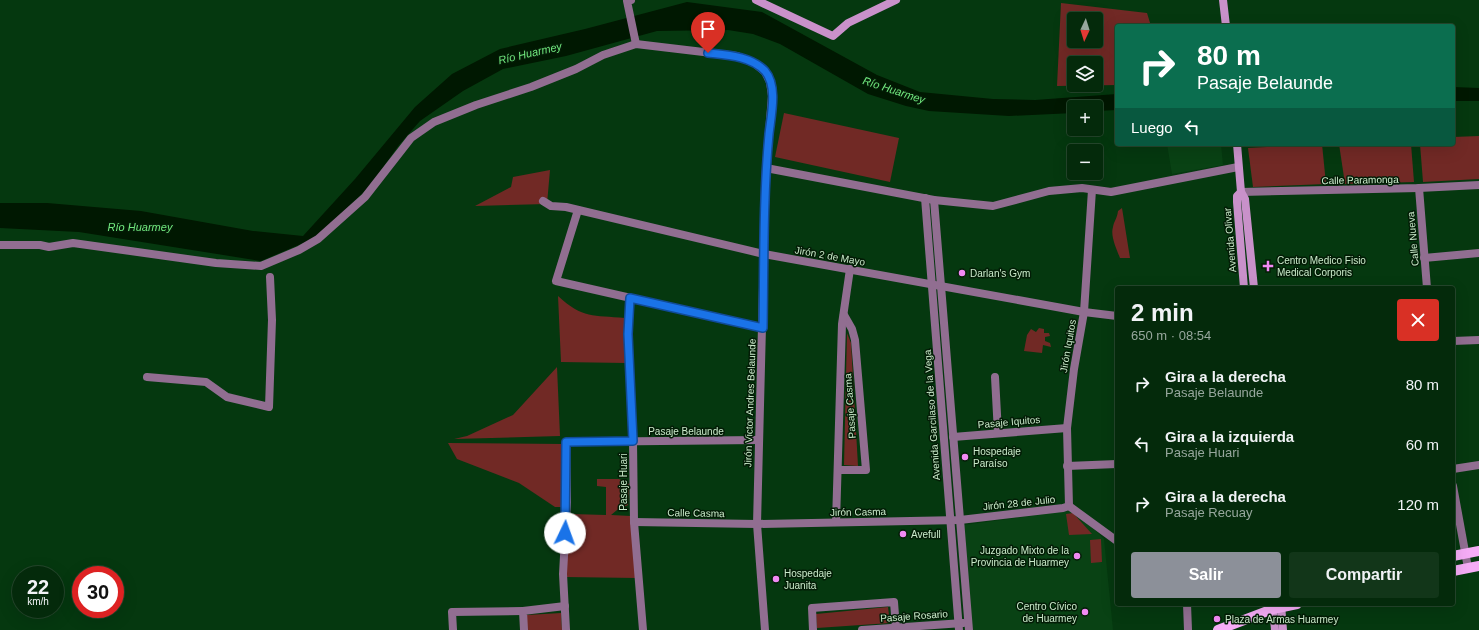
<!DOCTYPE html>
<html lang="es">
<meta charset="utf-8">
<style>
body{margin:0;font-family:Helvetica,sans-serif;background:#123619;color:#f1f3f6;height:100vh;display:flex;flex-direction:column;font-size:15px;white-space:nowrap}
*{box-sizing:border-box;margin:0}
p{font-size:13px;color:#97a79d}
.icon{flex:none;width:22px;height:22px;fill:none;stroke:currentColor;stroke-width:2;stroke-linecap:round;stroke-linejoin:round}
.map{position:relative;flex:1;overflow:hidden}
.panel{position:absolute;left:1115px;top:286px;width:340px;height:320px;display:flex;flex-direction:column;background:#042a0b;border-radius:4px;box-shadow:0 4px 16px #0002,0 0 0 1px #25462c}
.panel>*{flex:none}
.guide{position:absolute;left:1115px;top:24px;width:340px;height:122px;border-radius:4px;box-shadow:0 4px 16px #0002,0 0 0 1px #25462c;background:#0b6e4f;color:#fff;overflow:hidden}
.needle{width:26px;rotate:184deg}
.controls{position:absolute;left:1067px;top:12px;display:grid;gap:8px}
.controls a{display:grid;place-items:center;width:36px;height:36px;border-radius:4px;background:#042a0b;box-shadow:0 4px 16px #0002,0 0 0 1px #25462c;font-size:20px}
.speed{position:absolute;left:12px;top:566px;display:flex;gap:8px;font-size:20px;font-weight:700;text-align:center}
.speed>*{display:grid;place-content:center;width:52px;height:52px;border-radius:50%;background:#042a0b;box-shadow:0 4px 16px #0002,0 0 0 1px #25462c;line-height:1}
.speed small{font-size:10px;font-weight:400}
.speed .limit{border:6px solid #d22;background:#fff;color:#111}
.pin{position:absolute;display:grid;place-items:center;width:34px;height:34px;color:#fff;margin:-41px -17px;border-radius:50% 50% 50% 0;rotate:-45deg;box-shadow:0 0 4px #0007}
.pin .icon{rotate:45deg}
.me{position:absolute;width:44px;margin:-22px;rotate:3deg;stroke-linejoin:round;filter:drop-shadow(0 0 3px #0008)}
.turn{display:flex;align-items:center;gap:14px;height:84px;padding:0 16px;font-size:18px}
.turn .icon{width:52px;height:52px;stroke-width:2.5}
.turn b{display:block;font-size:28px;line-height:34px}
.then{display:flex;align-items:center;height:38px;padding:0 16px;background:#0003;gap:8px;font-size:15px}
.round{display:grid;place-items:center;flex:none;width:42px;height:42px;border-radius:4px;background:#123619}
.summary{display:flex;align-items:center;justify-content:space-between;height:68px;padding:0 16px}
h1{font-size:24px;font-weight:700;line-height:30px}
.action{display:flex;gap:8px;margin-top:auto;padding:8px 16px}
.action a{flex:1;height:46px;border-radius:4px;background:#8c9099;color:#fff;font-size:16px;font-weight:700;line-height:46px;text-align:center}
.action a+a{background:#123619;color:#f1f3f6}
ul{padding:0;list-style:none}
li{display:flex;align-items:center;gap:12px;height:60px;padding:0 16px}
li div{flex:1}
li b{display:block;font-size:15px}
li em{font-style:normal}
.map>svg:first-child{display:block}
.built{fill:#094214}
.green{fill:#712925;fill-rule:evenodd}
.water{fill:#001801}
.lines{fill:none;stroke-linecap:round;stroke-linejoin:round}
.street{stroke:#916e91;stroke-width:8}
.secondary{stroke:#c991ca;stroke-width:8}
.primary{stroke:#f5acf6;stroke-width:10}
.route-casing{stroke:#114b97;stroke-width:10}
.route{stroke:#1a73e8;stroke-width:7}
.poi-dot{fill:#f18af4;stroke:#031c06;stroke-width:1.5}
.labels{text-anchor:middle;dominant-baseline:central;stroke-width:3;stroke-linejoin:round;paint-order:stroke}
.street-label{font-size:10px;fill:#caeaca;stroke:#031c06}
.poi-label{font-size:10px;fill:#caeaca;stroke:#031c06;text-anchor:start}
.water-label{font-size:11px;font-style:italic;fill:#71e87e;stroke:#031c06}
</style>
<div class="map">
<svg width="1479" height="630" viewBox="0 0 1479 630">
<rect width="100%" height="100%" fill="#05380f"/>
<g class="built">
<path d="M1167 144H1221L1223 165 1172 174Z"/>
<path d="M1075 510 1104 539 1113 630H972L964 525Z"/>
</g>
<g class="green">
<path d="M1061 3 1147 13 1151 26H1117V85L1057 86ZM1074 19H1096V41H1074ZM1074 63H1096V85H1074Z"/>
<path d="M784 113 899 138 890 182 775 157Z"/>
<path d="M1479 136V179L1423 182 1420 144H1453V137Z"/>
<path d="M1322 144 1326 184 1253 187 1248 148Z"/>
<path d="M1339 144H1411L1414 182 1345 184Z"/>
<path d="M550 170 547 204 475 206 511 187 513 177Z"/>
<path d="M1122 208 1130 258H1120C1117 250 1110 236 1113 227 1114 221 1117 219 1118 211Z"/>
<path d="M558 296C583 319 593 315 625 318L626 363 561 362Z"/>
<path d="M1039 328 1044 329V333H1049L1050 336 1045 337V341L1050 343 1051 347 1043 345 1042 353 1024 351 1027 335 1031 329 1036 332Z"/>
<path d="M847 333 851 343 858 466 844 465Z"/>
<path d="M557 367 560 436 454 439 467 436 513 415Z"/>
<path d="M448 443 563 444V507H555L519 483 457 459Z"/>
<path d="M597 479H619L629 484 628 505 617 510 611 515 631 516 637 578 565 577 571 514 606 515V487L597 486Z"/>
<path d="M1073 513 1092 534 1069 535 1066 514Z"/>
<path d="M1101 539 1102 562 1091 563 1090 540Z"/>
<path d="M1141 604H1173V605L1141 607Z"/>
<path d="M888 607 890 623 817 628 816 614Z"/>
<path d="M561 613 562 630H527V615Z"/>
</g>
<g class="water">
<path d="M687 2 762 12 877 75 920 92 993 99 1035 100 1117 94V110L1096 111V107H1074V113L1009 116 929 111 906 106 868 94 780 44 753 34 728 30 657 31 566 56 503 69 463 91 420 121 399 145 369 187 315 238 261 261 79 232 0 228V203H47L141 211 253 231 303 236 355 179 415 107 452 74 500 49 585 29Z"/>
<path d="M1453 87 1479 88V101H1453Z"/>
</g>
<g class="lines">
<g class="street">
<path d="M631 0 627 1 636 44"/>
<path d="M766 168 934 200 993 206 1049 191 1082 188 1111 192 1238 167"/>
<path d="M1419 188 1427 288"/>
<path d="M1241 192 1419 188 1479 185"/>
<path d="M925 198 959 630"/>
<path d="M934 200 969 630"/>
<path d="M543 201 551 206 566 207 764 254 1084 312 1117 316"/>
<path d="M578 210 556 281 763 328"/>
<path d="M0 245H40L49 247 73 243 216 263 261 266 299 250 318 239 365 197 411 138 434 122 476 105 531 87 576 69 603 55 636 44 737 56 754 63 765 72 770 82 772 96 766 168 757 524 765 630"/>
<path d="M1424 258 1479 253"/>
<path d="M630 298 628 334 633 441 634 522 643 630"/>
<path d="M1453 341 1479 340"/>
<path d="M147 377 206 382 227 397 269 407 272 320 270 277"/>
<path d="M995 377 998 433"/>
<path d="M953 437 1067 428"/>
<path d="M1067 466 1117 464"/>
<path d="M1453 469 1479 465"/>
<path d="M838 470H866L855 340 852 329 844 315"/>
<path d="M1453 486 1468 568"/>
<path d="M1069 506 1067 428 1074 369 1084 312 1092 190"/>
<path d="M1069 506 1117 541"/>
<path d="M634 522 757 524 960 520 1063 508 1069 506"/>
<path d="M836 522 842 324 850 269"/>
<path d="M1187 604 1188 630"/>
<path d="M453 630 452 612 523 611"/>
<path d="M524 630 523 611 565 606"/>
<path d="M566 630 563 574 567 502 566 442 758 440"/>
<path d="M813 630 812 608 894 602 896 628"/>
<path d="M862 630 963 623"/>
</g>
<g class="secondary">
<path d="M756 0 833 36 848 23 896 0"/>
<path d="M1223 0 1226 26"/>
<path d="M1237 144 1241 192 1245 199 1254 288"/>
<path d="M1241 192 1237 196V202L1244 288"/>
<path d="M1281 604 1283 630"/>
<path d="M1273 605 1275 630"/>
</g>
<g class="primary">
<path d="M1453 556 1479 551"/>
<path d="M1453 571 1479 566"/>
<path d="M1218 630 1273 609 1297 604"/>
</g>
</g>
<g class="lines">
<defs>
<path id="route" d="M565 533 566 442 633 441 628 334 630 298 763 328C764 264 763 198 769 134 771 116 778 86 765 71 751 56 727 55 708 53"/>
</defs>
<use href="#route" class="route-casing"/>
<use href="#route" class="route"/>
</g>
<g class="poi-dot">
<path d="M1266 260h4v4h4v4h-4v4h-4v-4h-4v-4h4z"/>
<circle cx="962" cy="273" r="4"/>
<circle cx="965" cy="457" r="4"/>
<circle cx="903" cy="534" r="4"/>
<circle cx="1077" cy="556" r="4"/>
<circle cx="776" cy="579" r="4"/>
<circle cx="1085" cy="612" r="4"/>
<circle cx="1217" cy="619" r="4"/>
</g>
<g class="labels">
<g class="street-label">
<text transform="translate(1360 180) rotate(-1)">Calle Paramonga</text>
<text transform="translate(1413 239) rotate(-95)">Calle Nueva</text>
<text transform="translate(1230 240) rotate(-95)">Avenida Olivar</text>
<text transform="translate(830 256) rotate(10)">Jirón 2 de Mayo</text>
<text transform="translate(1068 346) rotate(-80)">Jirón Iquitos</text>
<text transform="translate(750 403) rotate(-88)">Jirón Victor Andres Belaunde</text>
<text transform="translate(850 406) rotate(-94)">Pasaje Casma</text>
<text transform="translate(932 415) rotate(-94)">Avenida Garcilaso de la Vega</text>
<text transform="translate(1009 422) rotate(-5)">Pasaje Iquitos</text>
<text x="686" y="431">Pasaje Belaunde</text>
<text transform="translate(623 482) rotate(-90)">Pasaje Huari</text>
<text transform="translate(1019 503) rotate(-6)">Jirón 28 de Julio</text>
<text transform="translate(858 512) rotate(-1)">Jirón Casma</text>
<text transform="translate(696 513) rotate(1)">Calle Casma</text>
<text transform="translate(914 616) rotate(-4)">Pasaje Rosario</text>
</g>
<g class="poi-label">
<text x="1277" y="260">Centro Medico Fisio<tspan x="1277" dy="12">Medical Corporis</tspan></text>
<text x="970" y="273">Darlan's Gym</text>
<text x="973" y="451">Hospedaje<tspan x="973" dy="12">Paraíso</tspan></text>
<text x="911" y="534">Avefull</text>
<text x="1069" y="550" text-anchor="end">Juzgado Mixto de la<tspan x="1069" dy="12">Provincia de Huarmey</tspan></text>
<text x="784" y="573">Hospedaje<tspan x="784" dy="12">Juanita</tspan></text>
<text x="1077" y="606" text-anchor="end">Centro Cívico<tspan x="1077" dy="12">de Huarmey</tspan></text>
<text x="1225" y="619">Plaza de Armas Huarmey</text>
</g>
<g class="water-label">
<text transform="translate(530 53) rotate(-13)">Río Huarmey</text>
<text transform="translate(894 90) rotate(18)">Río Huarmey</text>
<text x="140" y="227">Río Huarmey</text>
</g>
</g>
</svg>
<div class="controls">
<a><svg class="needle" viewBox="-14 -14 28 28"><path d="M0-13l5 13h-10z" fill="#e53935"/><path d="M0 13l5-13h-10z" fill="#97a79d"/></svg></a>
<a><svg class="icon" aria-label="layers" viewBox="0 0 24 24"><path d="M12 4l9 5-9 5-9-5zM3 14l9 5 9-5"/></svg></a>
<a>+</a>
<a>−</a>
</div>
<div class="speed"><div>22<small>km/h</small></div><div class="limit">30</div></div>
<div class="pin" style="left:708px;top:53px;background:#d93025"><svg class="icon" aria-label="arrive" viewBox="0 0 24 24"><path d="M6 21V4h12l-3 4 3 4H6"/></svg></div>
<svg class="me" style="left:565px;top:533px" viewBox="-20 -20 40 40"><circle r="19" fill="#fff"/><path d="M0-13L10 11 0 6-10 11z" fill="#1a73e8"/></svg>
<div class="guide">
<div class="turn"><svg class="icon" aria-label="right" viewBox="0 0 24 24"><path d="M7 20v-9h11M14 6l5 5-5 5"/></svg><div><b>80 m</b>Pasaje Belaunde</div></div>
<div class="then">Luego<svg class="icon" aria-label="left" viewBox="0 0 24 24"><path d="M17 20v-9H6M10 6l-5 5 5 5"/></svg></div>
</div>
<section class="panel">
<div class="summary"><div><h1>2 min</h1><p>650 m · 08:54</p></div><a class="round" style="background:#d93025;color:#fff"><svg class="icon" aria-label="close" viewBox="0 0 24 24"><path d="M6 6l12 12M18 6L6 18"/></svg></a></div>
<ul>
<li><svg class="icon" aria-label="right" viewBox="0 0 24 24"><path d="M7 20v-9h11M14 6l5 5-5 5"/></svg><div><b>Gira a la derecha</b><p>Pasaje Belaunde</p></div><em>80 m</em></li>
<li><svg class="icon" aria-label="left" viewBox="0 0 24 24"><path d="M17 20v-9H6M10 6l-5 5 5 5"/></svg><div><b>Gira a la izquierda</b><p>Pasaje Huari</p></div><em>60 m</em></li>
<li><svg class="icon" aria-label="right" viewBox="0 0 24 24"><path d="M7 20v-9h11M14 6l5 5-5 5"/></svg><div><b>Gira a la derecha</b><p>Pasaje Recuay</p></div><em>120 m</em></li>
</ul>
<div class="action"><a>Salir</a><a>Compartir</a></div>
</section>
</div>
